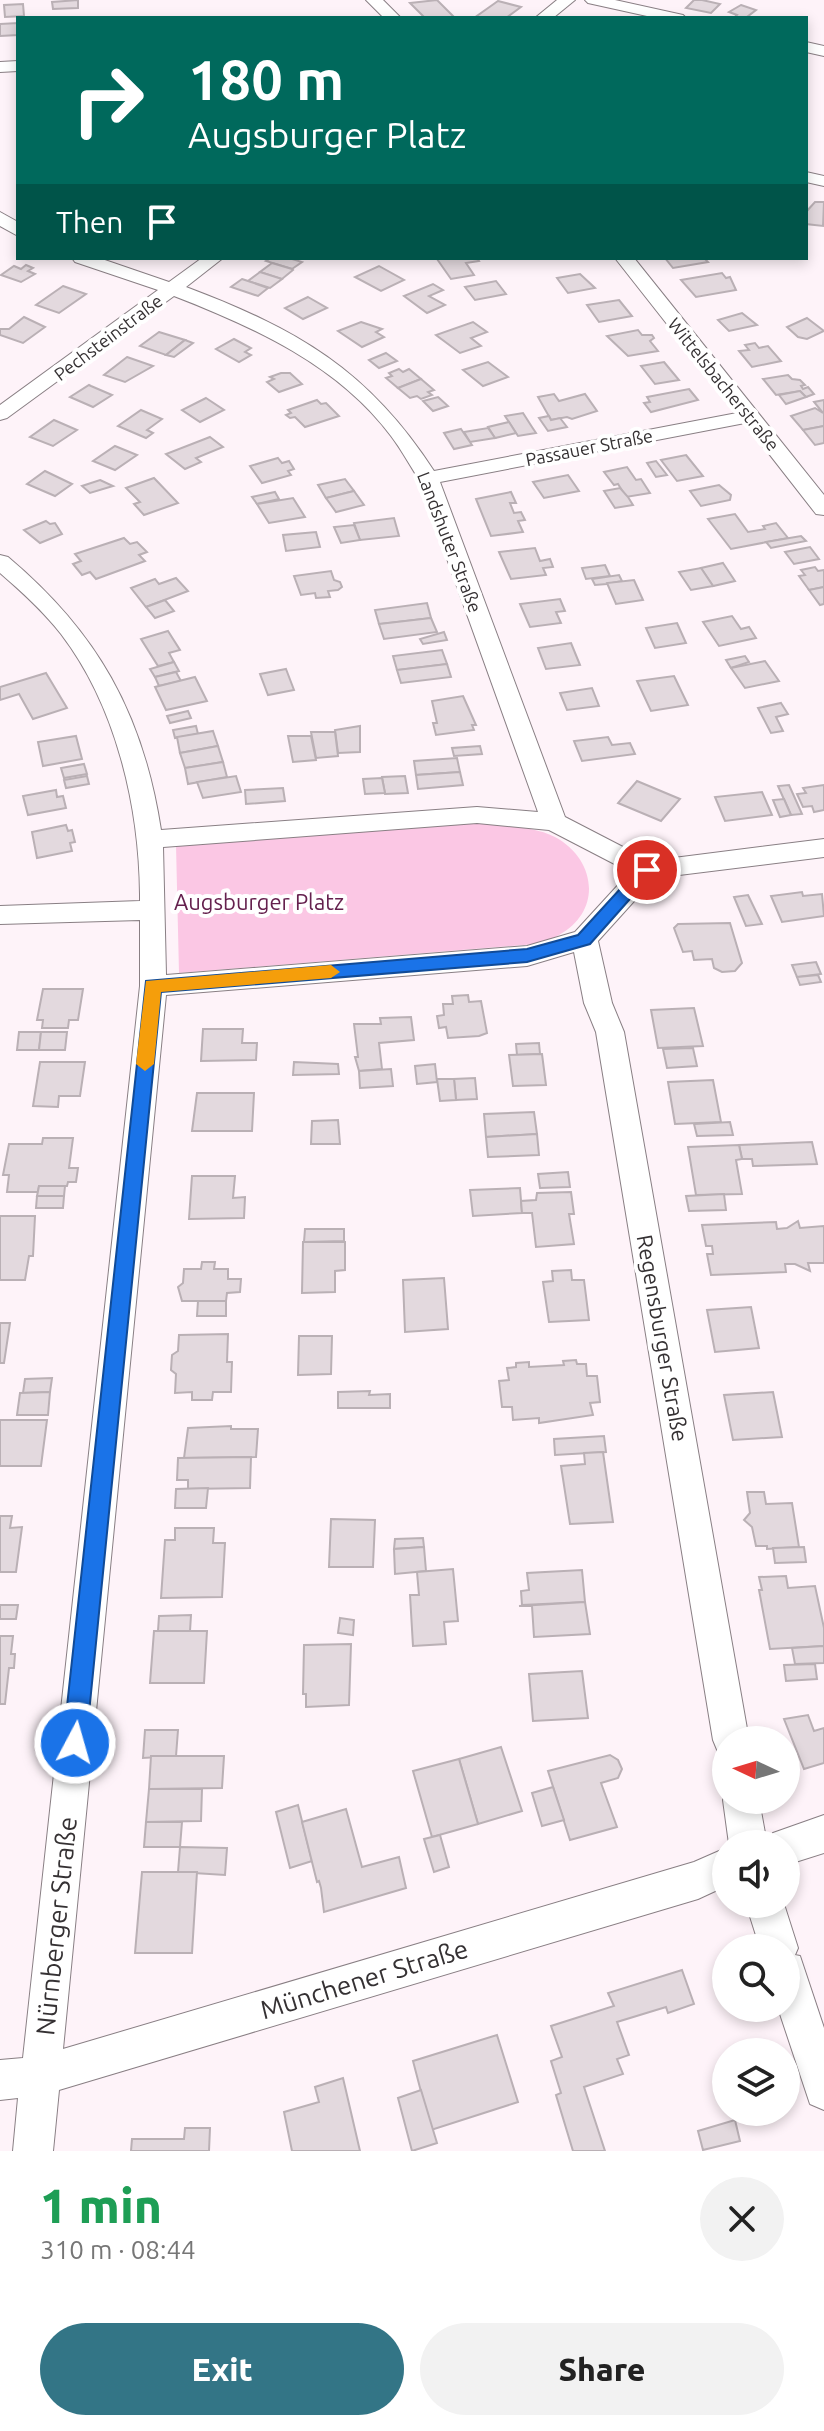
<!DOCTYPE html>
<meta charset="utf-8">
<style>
body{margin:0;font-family:Ubuntu,sans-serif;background:#f2f2f2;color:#222;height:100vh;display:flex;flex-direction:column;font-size:30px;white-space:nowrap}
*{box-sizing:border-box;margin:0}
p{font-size:26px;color:#767676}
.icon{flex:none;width:44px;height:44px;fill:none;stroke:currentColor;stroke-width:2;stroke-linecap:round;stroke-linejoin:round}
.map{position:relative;height:2151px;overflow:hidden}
.sheet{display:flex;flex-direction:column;background:#fff;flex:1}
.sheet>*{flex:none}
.banner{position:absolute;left:16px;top:16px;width:792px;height:244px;border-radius:0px;box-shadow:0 4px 12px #0003;background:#00695c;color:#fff;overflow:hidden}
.needle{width:52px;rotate:274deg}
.fabs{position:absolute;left:712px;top:1726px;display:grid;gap:16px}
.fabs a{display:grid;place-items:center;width:88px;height:88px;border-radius:50%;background:#fff;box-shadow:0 4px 12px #0003;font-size:40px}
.pin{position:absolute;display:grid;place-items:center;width:68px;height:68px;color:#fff;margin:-34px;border:4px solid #fff;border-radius:50%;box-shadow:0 2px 8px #0007}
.me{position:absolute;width:88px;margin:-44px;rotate:6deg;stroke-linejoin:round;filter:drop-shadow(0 0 6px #0008)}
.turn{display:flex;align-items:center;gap:28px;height:168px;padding:0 40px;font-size:36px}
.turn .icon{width:104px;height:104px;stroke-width:2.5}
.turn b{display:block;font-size:56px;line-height:68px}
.then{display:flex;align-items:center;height:76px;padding:0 40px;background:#0003;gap:16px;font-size:30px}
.round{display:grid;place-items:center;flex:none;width:84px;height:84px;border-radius:42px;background:#f2f2f2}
.overview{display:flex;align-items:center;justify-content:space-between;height:136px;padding:0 40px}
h1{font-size:48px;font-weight:800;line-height:60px;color:#1e9e55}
.cta{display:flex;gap:16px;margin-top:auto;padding:16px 40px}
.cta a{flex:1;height:92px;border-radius:48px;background:#337586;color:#fff;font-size:32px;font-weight:800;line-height:92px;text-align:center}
.cta a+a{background:#f2f2f2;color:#222}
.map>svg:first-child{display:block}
.green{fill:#fbc7e4}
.building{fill:#e3d9de;stroke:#bab0b5;stroke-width:2}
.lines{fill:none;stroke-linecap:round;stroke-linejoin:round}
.street-casing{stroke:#897f84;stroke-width:2}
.street{fill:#fff;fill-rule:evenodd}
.route{fill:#1a73e8;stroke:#114b97;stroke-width:2}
.slow{fill:#f59e0b}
.labels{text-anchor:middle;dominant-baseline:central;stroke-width:8;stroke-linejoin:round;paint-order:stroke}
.far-street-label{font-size:18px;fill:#353133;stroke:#fff}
.park-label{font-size:22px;fill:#65214e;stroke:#fff}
.street-label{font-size:22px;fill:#353133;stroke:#fff}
.near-street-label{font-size:26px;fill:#353133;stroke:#fff}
</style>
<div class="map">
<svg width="824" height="2151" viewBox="0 0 824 2151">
<rect width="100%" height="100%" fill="#fef3f9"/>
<path class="green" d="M477 819C502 829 530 824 555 837 596 859 603 911 559 935 552 939 544 941 536 944L179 973 176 845Z"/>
<g class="building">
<path d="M78 0V8L53 9 52 2Z"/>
<path d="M437 0 455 18H425L410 3Z"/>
<path d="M694 0H702L720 4 711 13 686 8Z"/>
<path d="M498 1 521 7 506 18H474Z"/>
<path d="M23 4 24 16 5 17 4 5Z"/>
<path d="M741 5 756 10 747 17 753 18H734L737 15 729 12Z"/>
<path d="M18 23V35L0 36V24Z"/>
<path d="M815 202H824L823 226 806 224V212Z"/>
<path d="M271 258H289L302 262 292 269 266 261Z"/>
<path d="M477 258 479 261 466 263 474 275 451 279 437 259Z"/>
<path d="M665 258H704L708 262 673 268Z"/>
<path d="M272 263 292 269 293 270 282 279 260 272Z"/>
<path d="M26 265 33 268 28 271 35 274 21 282 1 275 14 266 21 269Z"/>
<path d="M379 266 404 280 381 291 355 277Z"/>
<path d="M260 272 282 279 270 288 248 281Z"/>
<path d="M722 273 726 278 730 277 736 290 696 297 681 280Z"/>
<path d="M580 274 595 288 568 293 557 278Z"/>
<path d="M242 279 248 281 268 288 258 296 231 287Z"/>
<path d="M496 281 506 294 475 300 465 287Z"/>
<path d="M433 284 443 290 429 296 445 305 427 313 404 296Z"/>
<path d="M63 286 86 294 59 313 36 305Z"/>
<path d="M308 297 327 308 303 319 285 308Z"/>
<path d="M619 300 632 316 599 322 587 305Z"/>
<path d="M742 313 757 325 729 331 718 320Z"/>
<path d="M24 317 45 327 23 343 0 335V329H9Z"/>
<path d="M807 318 824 331 807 339 798 337 787 327Z"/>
<path d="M361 322 382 329 376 332 384 337 362 347 338 331Z"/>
<path d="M473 322 487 332 471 338 481 346 460 353 436 335Z"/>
<path d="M638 330 642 335H652L654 338 650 341 658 351 628 356 607 336Z"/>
<path d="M159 332 185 340 166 355 140 346Z"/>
<path d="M234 339 251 348 245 352 251 355 239 362 216 349Z"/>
<path d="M185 340 193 343 174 357 166 355Z"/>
<path d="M755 343 759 348 768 346 781 361 752 367 739 351 749 350 745 345Z"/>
<path d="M386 353 397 361 379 368 369 360Z"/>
<path d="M127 357 153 366 125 382 104 375Z"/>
<path d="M488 362 508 377 483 386 463 370Z"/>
<path d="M664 362 679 380 655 384 641 366Z"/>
<path d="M399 369 403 372 409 369 421 379 398 388 386 378 392 376 389 373Z"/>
<path d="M281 373H290L302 384 279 392 267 382 274 379 270 377Z"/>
<path d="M788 375 792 379 800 380 805 385 801 386 803 389 808 387 814 394 806 397 800 391 776 395 763 379Z"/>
<path d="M421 379 434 390 428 392 432 395 421 399 417 396 410 398 398 388Z"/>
<path d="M89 385 91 386 112 395 93 407 70 397Z"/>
<path d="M689 389 698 400 651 412 644 403 650 402 647 397Z"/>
<path d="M800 391 806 397 786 404 779 395Z"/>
<path d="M554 394 559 401 585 394 597 411 572 419 567 417 551 420 538 397Z"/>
<path d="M438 397 448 406 433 411 423 401Z"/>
<path d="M206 398 224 410 200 422 182 410Z"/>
<path d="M317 400 321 404 326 403 339 416 305 427 295 417 290 418 286 415 291 413 288 410Z"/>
<path d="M824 400V426L803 430 791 416 815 408 823 413 814 402Z"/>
<path d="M141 410 162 419 147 430 153 433 146 438 118 426Z"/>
<path d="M523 413 532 427 536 433 518 436 505 416Z"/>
<path d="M549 416 551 420 560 418 567 427 548 431 539 418Z"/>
<path d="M54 420 77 430 53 446 30 437Z"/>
<path d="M509 422 516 433 495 438 488 427Z"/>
<path d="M824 426V443L815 445 803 430Z"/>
<path d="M488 428 495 438 470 442 464 432Z"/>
<path d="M461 429 472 445 454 449 444 433Z"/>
<path d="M210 437 223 447 196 458 201 462 185 469 166 454Z"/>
<path d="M115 446 137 455 115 470 93 461Z"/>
<path d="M686 455 703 476 677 481 661 460Z"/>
<path d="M278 458 282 463 289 461 294 469 288 471 291 475 262 483 250 466Z"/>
<path d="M656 461 667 475 656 477 647 463Z"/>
<path d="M627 467 636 480 641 479 650 493 626 497 618 484 614 485 604 472Z"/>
<path d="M45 471 72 484 55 496 27 484Z"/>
<path d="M568 475 579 491 544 498 533 482Z"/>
<path d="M154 478 178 503 144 515 134 504 140 502 126 488Z"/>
<path d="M345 479 354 491 326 498 318 485Z"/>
<path d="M100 480 113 486 90 493 82 486Z"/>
<path d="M719 485 731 495 730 500 701 506 690 491Z"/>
<path d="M620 488 628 497 633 505 615 508 604 491Z"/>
<path d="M354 491 364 505 336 512 326 498Z"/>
<path d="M275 492 279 499 257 504 252 497Z"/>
<path d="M511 492 516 503H510L514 513 521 512 525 520 518 521 523 532 491 536 476 499Z"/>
<path d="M293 498 305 517 269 523 257 504Z"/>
<path d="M735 514 748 532 765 529 763 526 776 523 788 538 731 549 708 519Z"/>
<path d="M394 518 399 536 360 540 354 523Z"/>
<path d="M46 521 50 524 55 523 62 534 40 543 24 530Z"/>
<path d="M354 525 360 540 341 543 334 527Z"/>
<path d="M316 532 320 547 286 551 283 535Z"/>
<path d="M801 536 806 541 771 548 766 542Z"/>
<path d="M124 538 130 544 137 542 147 552 139 555 145 561 96 579 90 572 82 575 73 564 81 561 75 554Z"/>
<path d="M810 547 819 559 794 564 785 552Z"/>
<path d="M535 548 540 561 550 559 553 567 543 568 546 575 511 579 499 552Z"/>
<path d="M723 563 735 581 713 586 701 568Z"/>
<path d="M605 565 610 576 586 579 582 568Z"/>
<path d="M815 567 818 571 824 570V587L809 590 799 576 805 575 801 570Z"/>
<path d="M701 568 713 586 691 590 679 572Z"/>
<path d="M331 571 334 580 340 582 342 587 338 590 328 591 330 597 316 598 315 593 301 595 294 576Z"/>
<path d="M619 575 622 581 607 584 595 585 592 579Z"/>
<path d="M176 578 188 591 146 607 131 588 155 579 159 584Z"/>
<path d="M634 580 643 600 616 604 607 583Z"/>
<path d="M824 587V604L820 605 809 590Z"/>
<path d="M560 599 565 611 556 612 561 623 530 627 520 604Z"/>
<path d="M165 600 174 611 155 618 146 607Z"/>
<path d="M427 603 431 618 379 624 375 610Z"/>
<path d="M732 616 741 629 749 627 756 638 719 646 703 622Z"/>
<path d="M431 618 437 632 384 639 379 624Z"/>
<path d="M677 623 686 643 655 648 646 628Z"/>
<path d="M168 631 180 650 169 653 174 662 158 666 141 639Z"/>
<path d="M444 632 447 640 423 644 420 639Z"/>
<path d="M571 643 580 665 546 669 538 648Z"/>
<path d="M442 650 447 664 397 670 393 656Z"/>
<path d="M745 656 749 662 731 668 726 660Z"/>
<path d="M765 661 779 681 745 688 731 668Z"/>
<path d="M174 662 179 671 155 677 150 669Z"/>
<path d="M447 664 451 677 401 683 397 670Z"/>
<path d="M286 669 294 690 268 695 260 674Z"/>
<path d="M176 672 181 681 159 686 155 677Z"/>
<path d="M46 673 67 708 33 719 19 694 0 700V687Z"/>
<path d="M674 676 688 705 651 711 637 681Z"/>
<path d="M195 677 207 701 166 710 155 687Z"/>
<path d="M592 688 599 706 567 710 560 693Z"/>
<path d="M463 696 476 725H472L474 730 436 735 433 723H437L432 701Z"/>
<path d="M781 703 788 714 776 717 783 731 771 733 758 708Z"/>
<path d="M188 711 191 718 170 723 167 716Z"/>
<path d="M196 726 198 734 175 738 173 730Z"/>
<path d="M360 726V752L338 753 335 730Z"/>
<path d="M213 731 218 746 180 753 177 737Z"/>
<path d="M311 732H335L338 756 316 758Z"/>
<path d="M76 736 82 759 43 766 38 742Z"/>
<path d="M288 736H311L316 760 293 762Z"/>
<path d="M608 737 612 745 630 743 635 754 582 761 574 741Z"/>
<path d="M218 746 223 762 185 768 180 753Z"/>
<path d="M480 746 482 754 454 756 452 748Z"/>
<path d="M457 758 460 772 416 775 414 761Z"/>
<path d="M223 762 227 777 188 784 185 768Z"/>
<path d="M84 764 87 774 64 778 61 768Z"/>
<path d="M460 772 463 785 418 789 416 775Z"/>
<path d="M87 776 89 784 66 788 64 780Z"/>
<path d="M236 776 241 792 203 798 197 782Z"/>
<path d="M405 776 408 793 385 794 382 777Z"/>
<path d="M382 778 385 793 365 794 363 779Z"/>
<path d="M637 781 680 799 661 821 618 803Z"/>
<path d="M789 785 802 814 791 815 778 786Z"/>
<path d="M824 785V810L814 812 812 806 803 807 797 794 806 793 803 788Z"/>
<path d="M283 788 285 801 246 804 245 790Z"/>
<path d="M56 790 57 797 63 796 66 808 28 815 23 796Z"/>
<path d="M762 792 772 815 725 821 715 797Z"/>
<path d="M784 799 791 815 780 817 773 800Z"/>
<path d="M66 825 68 831 72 830 75 842 70 843 72 851 37 858 32 832Z"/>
<path d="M802 892 803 896 822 894 824 916 782 922 771 896Z"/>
<path d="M748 895 762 924 746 926 734 897Z"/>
<path d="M730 923 742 963 735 971 722 972 714 968 712 959 694 960 692 951 683 952 674 928 678 924Z"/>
<path d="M816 962 821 974 797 977 792 965Z"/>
<path d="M818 975 821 982 800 985 797 977Z"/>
<path d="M43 989H83L78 1020H69L68 1028H42L43 1020H37Z"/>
<path d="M468 995 469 1002 481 1001 487 1033 479 1036 448 1038 446 1027 439 1028 437 1016 444 1015 443 1004H453L452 996Z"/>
<path d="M694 1008 703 1046 658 1048 651 1010Z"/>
<path d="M411 1017 414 1040 379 1043 382 1069 359 1071 355 1057H358L354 1024H381L380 1018Z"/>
<path d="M203 1029H243L242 1043H257L256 1060 201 1061Z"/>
<path d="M19 1032H41L39 1050H17Z"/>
<path d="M41 1032H67L65 1050H39Z"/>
<path d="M539 1043 540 1054 517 1055 516 1044Z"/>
<path d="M693 1048 697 1066 667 1068 663 1049Z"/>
<path d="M542 1054 546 1085 513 1086 509 1055Z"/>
<path d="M40 1062H85L80 1096H59L58 1107 33 1106Z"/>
<path d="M294 1062 338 1064 339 1074 293 1075Z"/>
<path d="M435 1064 437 1082 417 1084 415 1066Z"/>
<path d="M391 1069 393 1086 360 1088 359 1071Z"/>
<path d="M475 1078 477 1099 456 1100 454 1079Z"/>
<path d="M437 1079H454L456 1100 440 1101Z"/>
<path d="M713 1080 721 1122 675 1124 668 1082Z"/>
<path d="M197 1093H254L252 1131H192Z"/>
<path d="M534 1112 537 1134 486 1137 484 1114Z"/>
<path d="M338 1120 340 1144H311L312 1121Z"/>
<path d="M730 1122 733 1135 697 1136 694 1124Z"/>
<path d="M537 1134 539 1155 488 1157 486 1137Z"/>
<path d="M43 1138H73L69 1168H78L76 1182H68L67 1186H39L38 1192H7L9 1175H3L9 1144H42Z"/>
<path d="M812 1142 817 1164 753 1166 752 1159H742L739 1145Z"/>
<path d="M739 1145 742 1159 736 1160 742 1194 696 1195 688 1147Z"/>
<path d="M568 1172 570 1187 540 1188 538 1174Z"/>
<path d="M192 1176H235L233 1198 245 1197 244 1218 189 1219Z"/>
<path d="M39 1186H65L64 1196H37Z"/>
<path d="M520 1188 522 1213 473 1216 470 1190Z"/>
<path d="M571 1192 574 1214H569L574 1244 536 1247 532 1213H522L521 1201 536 1200 537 1193Z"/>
<path d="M724 1194 726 1210 689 1211 686 1196Z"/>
<path d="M37 1196H64L63 1208H36Z"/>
<path d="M0 1216H35L33 1256H29L25 1280H0Z"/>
<path d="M798 1221 800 1228 824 1226V1263H808L810 1271 795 1264H785L786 1272 711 1275 707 1254H713L712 1246H706L702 1225 776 1222 777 1229 787 1228Z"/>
<path d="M305 1229H344V1241L304 1242Z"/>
<path d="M303 1242H345V1270L335 1271V1292L302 1293Z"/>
<path d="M202 1262H215L214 1269H228V1279H241L240 1292 227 1293 226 1301H182L178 1287 183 1283 184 1269H201Z"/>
<path d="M571 1270 572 1280H584L589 1320 549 1322 543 1282 553 1281 552 1271Z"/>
<path d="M444 1278 448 1329 405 1332 403 1280Z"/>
<path d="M198 1301H226V1316H197Z"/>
<path d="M751 1307 759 1348 715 1352 707 1310Z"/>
<path d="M0 1323H10L4 1363H0Z"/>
<path d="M228 1334 227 1362H232L231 1392H213L212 1400H192V1392L175 1393 176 1374 171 1370 172 1355 178 1351 179 1335Z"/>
<path d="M299 1336H332L331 1374 298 1375Z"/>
<path d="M576 1360 577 1364H586L587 1376H597L600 1402 590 1403 593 1415 539 1423V1418L513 1420 512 1407H502L499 1381 509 1380 507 1368 516 1367V1363L529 1362V1367L564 1365 563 1361Z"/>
<path d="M52 1378 50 1392 23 1393 25 1379Z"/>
<path d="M370 1391 369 1395 390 1394V1408H338V1392Z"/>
<path d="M50 1392 48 1415H17L20 1393Z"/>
<path d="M773 1392 782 1437 733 1440 724 1395Z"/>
<path d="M0 1420H47L41 1466H0Z"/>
<path d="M231 1426V1429H258L256 1457 184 1458 188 1428Z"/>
<path d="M604 1436 606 1452 555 1455 554 1439Z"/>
<path d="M603 1452 613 1522 570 1524 561 1466 585 1464 584 1453Z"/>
<path d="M251 1457 250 1488 188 1489V1480H177L178 1458Z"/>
<path d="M208 1488 206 1508H175L176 1489Z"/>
<path d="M747 1492H764L766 1504 792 1503 799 1547 767 1549V1546H756L752 1527 744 1520 750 1513Z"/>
<path d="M0 1516H12L10 1528 22 1527 16 1572H0Z"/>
<path d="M331 1519 375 1520 373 1567H329Z"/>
<path d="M175 1528H214L213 1543H225L222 1597 161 1598 165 1540H175Z"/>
<path d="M423 1538 424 1547 394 1549 395 1539Z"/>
<path d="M424 1547 426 1571 395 1574 394 1549Z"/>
<path d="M804 1547 806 1562 775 1563 773 1548Z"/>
<path d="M453 1569 458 1621 444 1622 446 1644 413 1646 410 1595H419L417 1572Z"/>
<path d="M582 1570 585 1602 522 1605 521 1591 529 1590 527 1573Z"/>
<path d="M786 1576 788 1588 815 1586 824 1628V1646L770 1649 759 1590H762L759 1577Z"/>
<path d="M585 1602 590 1634 534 1637 532 1606H519Z"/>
<path d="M0 1605H18L16 1619H0Z"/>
<path d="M191 1615 190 1631H158L159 1616Z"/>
<path d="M340 1618 354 1620 353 1635 338 1633Z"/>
<path d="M154 1631H207L204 1683H150Z"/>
<path d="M0 1636H13L11 1654H15L14 1668H9L5 1704H0Z"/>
<path d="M351 1644 349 1705 306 1707V1694H303L304 1645Z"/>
<path d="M824 1646V1663L795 1664 792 1648Z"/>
<path d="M815 1664 817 1679 786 1681 784 1665Z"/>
<path d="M582 1671 588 1718 533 1721 529 1674Z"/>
<path d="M808 1715 814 1731 824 1728V1763L804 1769 784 1719Z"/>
<path d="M145 1730H178L176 1756 143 1758Z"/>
<path d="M501 1747 522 1811 478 1824 459 1759Z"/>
<path d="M610 1755 618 1760 622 1769 618 1778 601 1783 617 1827 570 1840 548 1771Z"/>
<path d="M151 1756H224L222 1788 149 1789Z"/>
<path d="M459 1759 478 1824 432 1837 413 1771Z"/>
<path d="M553 1787 564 1820 542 1826 532 1793Z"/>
<path d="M149 1789H202L201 1821 146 1822Z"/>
<path d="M298 1805 312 1861 290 1868 276 1812Z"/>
<path d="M346 1809 362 1867 399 1857 406 1888 324 1912 321 1888 319 1881 317 1882 302 1822Z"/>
<path d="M146 1822H182L180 1847H144Z"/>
<path d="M440 1835 449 1867 434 1872 424 1839Z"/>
<path d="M180 1847 227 1848 225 1875 178 1872Z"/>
<path d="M142 1872H197L192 1953H135Z"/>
<path d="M682 1970 694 2004 668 2013 666 2007 617 2022 629 2055 617 2059 623 2074 584 2087 605 2151H573L556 2095 561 2093 551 2061 562 2057 551 2026 614 2006 608 1993Z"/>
<path d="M497 2035 518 2102 431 2130 413 2061Z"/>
<path d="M343 2078 360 2151H292L284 2112 319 2102 315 2087Z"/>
<path d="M421 2090 437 2143 412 2151 398 2098Z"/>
<path d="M735 2120 740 2141 703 2150 698 2131Z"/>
<path d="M185 2128H210L209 2151H131L132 2139H184Z"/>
</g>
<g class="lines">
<defs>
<g id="street">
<path d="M366 0H383L401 18H384Z"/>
<path d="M557 0H575L553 18H535Z"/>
<path d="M585 0H615L683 15 686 18H656L588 3Z"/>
<path d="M806 42 824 46V56L806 52Z"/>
<path d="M18 61V71L0 72V62Z"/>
<path d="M806 172 824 176V186L806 182Z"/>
<path d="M0 212 18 222V236L0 226Z"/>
<path d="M72 258H99L169 282 202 258H223L186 287C297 329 368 369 434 471L737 413 615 258H634L824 495V515L816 514 745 423 440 482 565 817 650 861 824 839V857L655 878 598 941 612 1003 624 1032 749 1740H726V1756L718 1752 713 1740 596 1032 584 1003 574 952 527 966 166 995 63 2049 694 1862 726 1848V1886L698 1899 59 2090 53 2151H13L18 2098 0 2100V2060L23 2058 140 986V920L0 924V906L140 901V894C139 805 116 706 61 634 43 611 22 592 0 573V555L8 557C97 632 143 713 161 830L477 807 538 812 418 478C409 464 401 449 391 436 338 365 254 327 174 296L7 418 0 420V405L158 290 75 262ZM477 823 549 830 630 872 575 932 527 946 166 975 163 847Z"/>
<path d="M726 1792V1800H759L767 1844H729L723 1800Z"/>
<path d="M824 1815V1853L786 1865V1844H768L773 1833Z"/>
<path d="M746 1904H784L798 1948 795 1955 800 1956 824 2028V2110L810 2104 778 2008H786V1948H760Z"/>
</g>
</defs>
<use href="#street" class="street-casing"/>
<use href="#street" class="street"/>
</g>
<path class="route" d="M647 864 655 870 652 874 590 944 527 962 161 992 86 1743 83 1751 75 1754 66 1751 63 1743 146 981 527 949 578 935 641 866Z"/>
<path class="slow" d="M331 965 340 972 331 978 161 992 154 1064 145 1071 136 1064 146 981Z"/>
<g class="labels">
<g class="far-street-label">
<text transform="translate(108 337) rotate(-37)">Pechsteinstraße</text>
<text transform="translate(724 384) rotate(51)">Wittelsbacherstraße</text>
<text transform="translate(589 447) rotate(-11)">Passauer Straße</text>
<text transform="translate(450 542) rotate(69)">Landshuter Straße</text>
</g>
<g class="park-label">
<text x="259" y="901">Augsburger Platz</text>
</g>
<g class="street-label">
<text transform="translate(663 1338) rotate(80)">Regensburger Straße</text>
</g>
<g class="near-street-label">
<text transform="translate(56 1926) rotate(-84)">Nürnberger Straße</text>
<text transform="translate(364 1979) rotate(-17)">Münchener Straße</text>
</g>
</g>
</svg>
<div class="fabs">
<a><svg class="needle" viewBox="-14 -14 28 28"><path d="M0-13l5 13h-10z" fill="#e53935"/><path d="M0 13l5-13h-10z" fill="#767676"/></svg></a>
<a><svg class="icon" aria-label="sound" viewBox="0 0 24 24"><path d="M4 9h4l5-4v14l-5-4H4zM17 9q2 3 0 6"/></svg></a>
<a><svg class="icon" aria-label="search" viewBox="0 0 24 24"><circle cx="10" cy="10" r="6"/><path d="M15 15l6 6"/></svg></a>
<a><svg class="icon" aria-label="layers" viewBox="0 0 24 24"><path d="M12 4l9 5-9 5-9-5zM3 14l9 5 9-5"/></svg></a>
</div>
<div class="pin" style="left:647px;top:870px;background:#d93025"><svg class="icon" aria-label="arrive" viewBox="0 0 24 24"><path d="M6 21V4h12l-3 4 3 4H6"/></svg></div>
<svg class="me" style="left:75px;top:1743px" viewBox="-20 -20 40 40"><circle r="17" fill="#1a73e8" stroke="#fff" stroke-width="3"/><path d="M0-11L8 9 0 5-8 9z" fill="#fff"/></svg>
<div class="banner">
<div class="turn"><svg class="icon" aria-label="right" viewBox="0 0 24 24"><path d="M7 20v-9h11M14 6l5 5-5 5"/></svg><div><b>180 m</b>Augsburger Platz</div></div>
<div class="then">Then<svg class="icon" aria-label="arrive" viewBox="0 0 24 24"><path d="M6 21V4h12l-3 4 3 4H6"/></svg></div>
</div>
</div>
<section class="sheet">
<div class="overview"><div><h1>1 min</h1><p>310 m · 08:44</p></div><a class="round"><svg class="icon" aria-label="close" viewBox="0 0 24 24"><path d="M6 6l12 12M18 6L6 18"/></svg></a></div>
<div class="cta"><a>Exit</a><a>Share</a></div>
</section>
